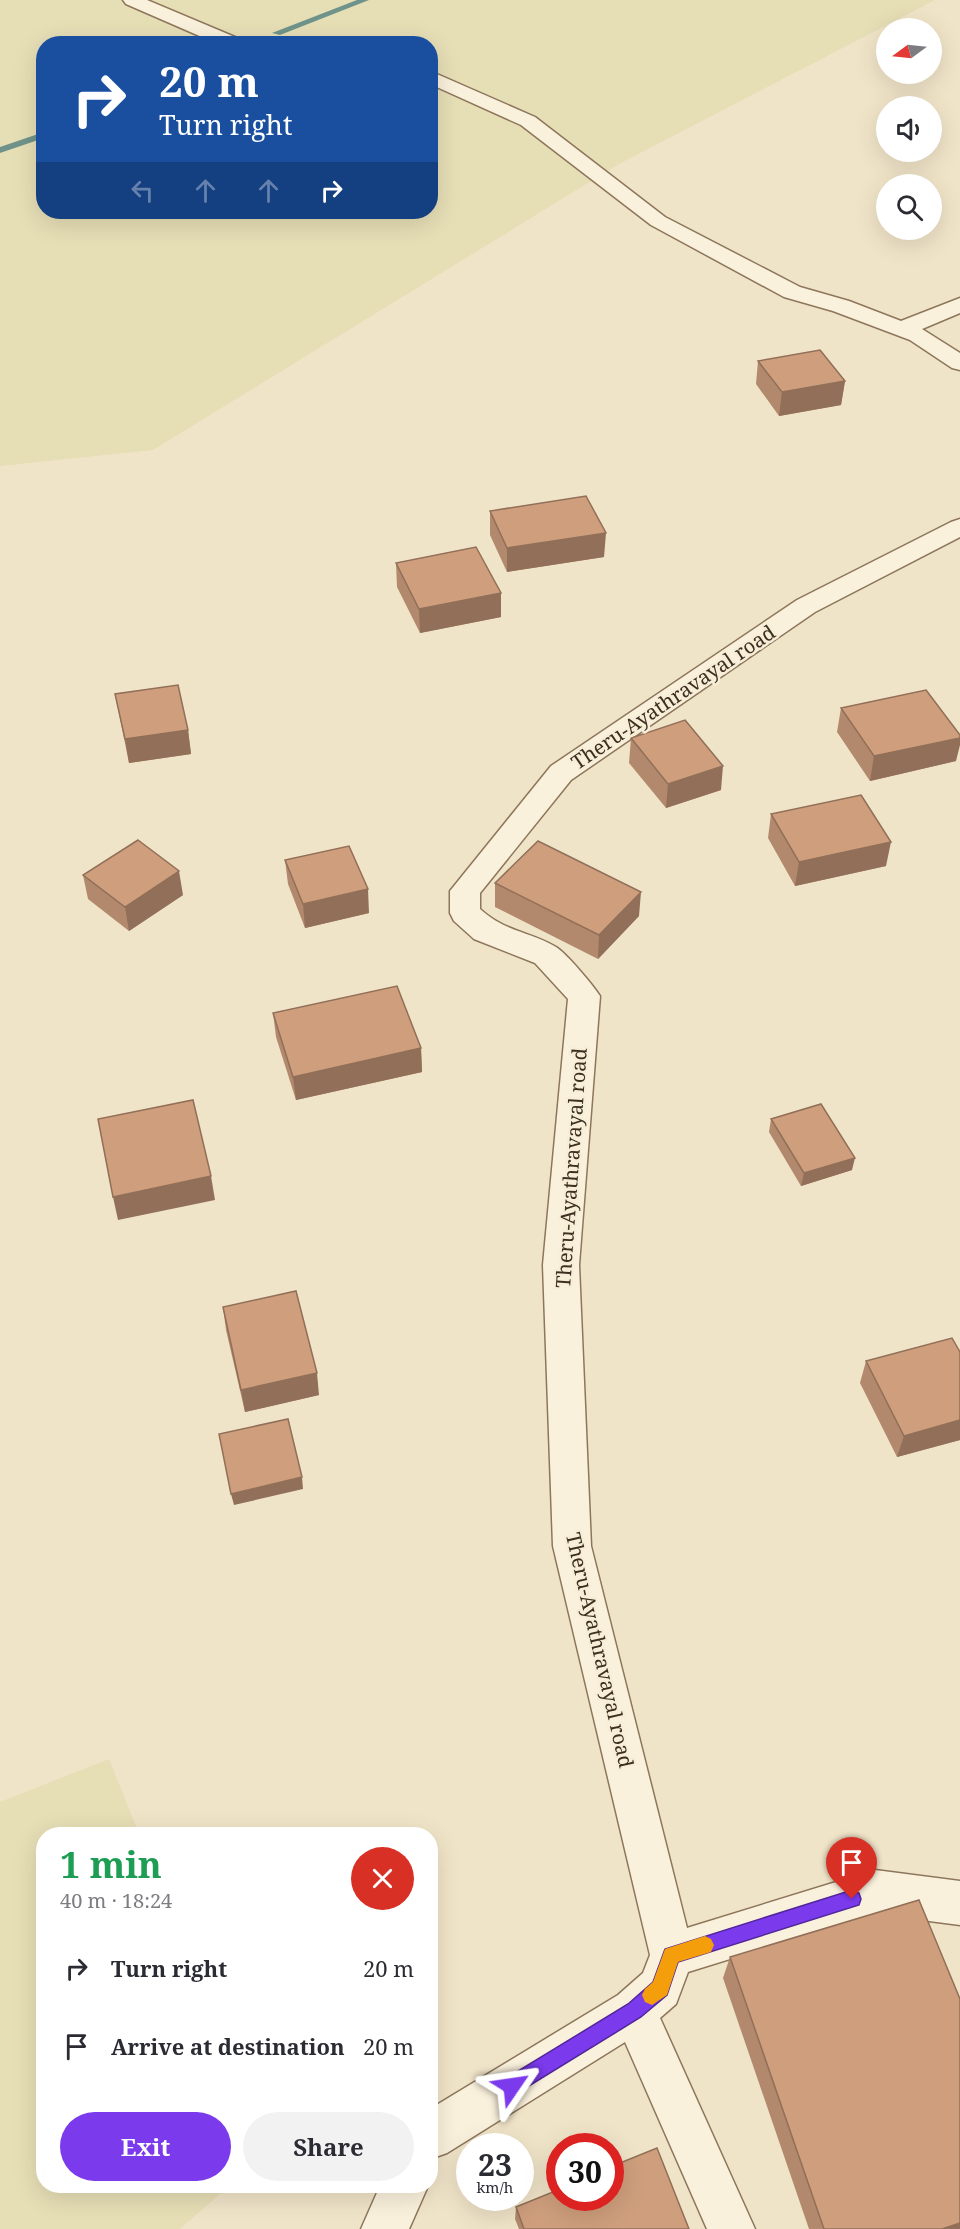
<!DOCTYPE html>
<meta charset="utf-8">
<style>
body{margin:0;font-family:"Noto Serif",serif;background:#f2f2f3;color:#2b2b33;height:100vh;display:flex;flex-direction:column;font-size:22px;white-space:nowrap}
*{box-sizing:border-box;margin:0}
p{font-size:20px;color:#7c7c81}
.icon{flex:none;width:33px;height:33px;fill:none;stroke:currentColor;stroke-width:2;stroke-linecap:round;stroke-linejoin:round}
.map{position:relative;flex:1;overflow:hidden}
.panel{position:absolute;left:36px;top:1827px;width:402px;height:366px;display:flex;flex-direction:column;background:#fff;border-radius:24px;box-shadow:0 6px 24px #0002}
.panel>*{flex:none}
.hud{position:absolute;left:36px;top:36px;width:402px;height:183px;border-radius:24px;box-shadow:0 6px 24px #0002;background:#1a4fa0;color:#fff;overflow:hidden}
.needle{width:39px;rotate:255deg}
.buttons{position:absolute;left:876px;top:18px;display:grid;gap:12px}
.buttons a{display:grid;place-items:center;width:66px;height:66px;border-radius:50%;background:#fff;box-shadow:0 6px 24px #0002;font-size:30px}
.speed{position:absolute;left:456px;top:2133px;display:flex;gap:12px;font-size:30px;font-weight:700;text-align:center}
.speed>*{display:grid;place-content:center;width:78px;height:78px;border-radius:50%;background:#fff;box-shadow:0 6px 24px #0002;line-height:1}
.speed small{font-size:15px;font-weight:400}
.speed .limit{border:9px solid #d22;background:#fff;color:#111}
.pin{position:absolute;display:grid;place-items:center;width:51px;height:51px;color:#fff;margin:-62px -26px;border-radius:50% 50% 50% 0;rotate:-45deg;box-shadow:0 0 6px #0007}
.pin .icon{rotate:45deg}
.me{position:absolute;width:66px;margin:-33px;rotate:58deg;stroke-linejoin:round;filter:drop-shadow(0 0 4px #0008)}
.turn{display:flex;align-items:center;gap:21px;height:126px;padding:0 24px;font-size:27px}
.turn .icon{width:78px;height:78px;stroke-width:2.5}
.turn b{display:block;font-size:42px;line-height:51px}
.lanes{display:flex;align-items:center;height:57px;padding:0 24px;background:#0003;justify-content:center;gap:30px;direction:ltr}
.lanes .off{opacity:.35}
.round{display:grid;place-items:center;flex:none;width:63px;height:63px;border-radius:32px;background:#f2f2f3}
.headline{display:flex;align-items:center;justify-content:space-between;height:102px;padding:0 24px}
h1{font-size:36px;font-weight:700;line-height:45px;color:#1e9e55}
.button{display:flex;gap:12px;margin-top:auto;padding:12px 24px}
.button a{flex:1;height:69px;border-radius:36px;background:#7c3aed;color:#fff;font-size:24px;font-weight:700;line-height:69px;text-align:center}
.button a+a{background:#f2f2f3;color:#2b2b33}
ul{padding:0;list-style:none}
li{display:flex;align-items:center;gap:18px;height:78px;padding:0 24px}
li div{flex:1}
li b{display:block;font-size:22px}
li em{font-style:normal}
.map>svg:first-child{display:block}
.farmland{fill:#e6deb5;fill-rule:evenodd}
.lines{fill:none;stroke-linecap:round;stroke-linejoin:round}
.stream{fill:#6f938a;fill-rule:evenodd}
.minor-casing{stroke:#8d765c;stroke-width:3}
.minor{fill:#faf1dc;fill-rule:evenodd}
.wall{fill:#b2896c}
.shaded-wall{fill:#916f58}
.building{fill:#cf9f7d;stroke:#916f58;stroke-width:1.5}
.route{fill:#7c3aed;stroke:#51269a;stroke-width:1.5}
.slow{fill:#f59e0b}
.labels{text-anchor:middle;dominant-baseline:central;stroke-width:5;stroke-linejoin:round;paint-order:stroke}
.street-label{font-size:20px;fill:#3d2e20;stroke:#f7eed8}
</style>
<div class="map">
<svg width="960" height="2229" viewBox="0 0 960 2229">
<rect width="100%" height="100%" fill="#f0e4c8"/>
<g class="farmland">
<path d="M0 0H935L619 164 153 450 0 466ZM44 44H430V212H44Z"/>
<path d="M109 1759 139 1834H44V2186H229L180 2229H0V1802Z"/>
</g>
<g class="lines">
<g class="stream">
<path d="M357 0H369L280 35 272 33Z"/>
<path d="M44 132V138L0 153V147Z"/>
</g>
<defs>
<g id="minor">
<path d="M123 0H147L242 40 244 44H218L126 4Z"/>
<path d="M430 71 535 117 665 217 800 287 849 301 901 321 960 298V313L922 329 960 353V370L952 368 910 340 833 311 784 297 651 225 521 125 430 84Z"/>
<path d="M960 519V537L815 612 571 780 480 893V909C507 933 529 931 556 947 566 953 593 985 600 996L579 1265 591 1546 687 1928 875 1870 960 1881V1925L875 1914 688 1972 676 2004 660 2018 755 2229H707L625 2042 447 2153 430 2159V2109L618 1995 643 1973 650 1955 553 1546 543 1265 568 999 535 963 474 939 454 921 450 913V891L551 766 797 600 951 522Z"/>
<path d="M380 2186H428L409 2229H361Z"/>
</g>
</defs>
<use href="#minor" class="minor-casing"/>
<use href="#minor" class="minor"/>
</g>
<g class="wall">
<path d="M758 361 845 381 841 405 779 416 756 384Z"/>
<path d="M490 511 604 557 507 572 490 535Z"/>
<path d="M396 563 501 593V617L420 633 397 587Z"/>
<path d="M115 694 188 730 191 754 129 763Z"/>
<path d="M841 708 956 761 870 781 837 732Z"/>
<path d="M631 738 721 790 666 808 629 763Z"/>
<path d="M771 814 886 866 795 886 768 838Z"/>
<path d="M285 860 369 913 305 928 288 884Z"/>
<path d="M83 875 183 895 129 931 88 899Z"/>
<path d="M495 883 639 916 598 959 495 907Z"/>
<path d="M273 1013 421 1048 422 1072 296 1100 276 1037Z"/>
<path d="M771 1119 852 1170 801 1186 769 1132Z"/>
<path d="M223 1307 319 1395 245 1412 226 1330Z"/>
<path d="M960 1352V1440L897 1457 860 1383 866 1361Z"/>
<path d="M730 1957 960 2229H809L723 1978Z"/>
<path d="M516 2207 689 2229H519L515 2219Z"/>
</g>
<g class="shaded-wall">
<path d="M845 381 841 405 779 416 782 392Z"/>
<path d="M606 533 604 557 507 572V548Z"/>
<path d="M501 593V617L420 633 419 609Z"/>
<path d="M188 730 191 754 129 763 125 739Z"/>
<path d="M960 738V745L956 761 870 781 874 756Z"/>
<path d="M723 766 721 790 666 808 668 784Z"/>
<path d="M891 842 886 866 795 886 799 862Z"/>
<path d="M179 871 183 895 129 931 125 907Z"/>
<path d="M368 889 369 913 305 928 303 904Z"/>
<path d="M641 892 639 916 598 959 599 935Z"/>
<path d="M421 1048 422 1072 296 1100 293 1077Z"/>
<path d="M855 1158 852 1170 801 1186 804 1173Z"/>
<path d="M211 1176 215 1200 118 1220 113 1197Z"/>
<path d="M317 1373 319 1395 245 1412 241 1390Z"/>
<path d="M960 1420V1440L897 1457 904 1436Z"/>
<path d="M302 1477 303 1489 234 1505 231 1494Z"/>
<path d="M960 2223V2229H942Z"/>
</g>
<g class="building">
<path d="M820 350 845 381 782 392 758 361Z"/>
<path d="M586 496 606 533 507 548 490 511Z"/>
<path d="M476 547 501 593 419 609 396 563Z"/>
<path d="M178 685 188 730 125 739 115 694Z"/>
<path d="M926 690 960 735V738L874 756 841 708Z"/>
<path d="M685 720 723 766 668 784 631 738Z"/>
<path d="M861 795 891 842 799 862 771 814Z"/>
<path d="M138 840 179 871 125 907 83 875Z"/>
<path d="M538 841 641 892 599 935 495 883Z"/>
<path d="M349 846 368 889 303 904 285 860Z"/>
<path d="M397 986 421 1048 293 1077 273 1013Z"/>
<path d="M193 1100 211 1176 113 1197 98 1119Z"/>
<path d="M821 1104 855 1158 804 1173 771 1119Z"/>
<path d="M296 1291 317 1373 241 1390 223 1307Z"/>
<path d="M952 1338 960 1352V1420L904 1436 866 1361Z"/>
<path d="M288 1419 302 1477 231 1494 219 1434Z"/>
<path d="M919 1900 960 1999V2223L942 2229H824L730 1957Z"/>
<path d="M657 2148 689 2229H524L516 2207 560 2189V2198H610V2167Z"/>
</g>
<path class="route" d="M852 1890 859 1893 861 1899 859 1905 678 1962 667 1995 641 2017 519 2092 512 2095 505 2092 502 2086 505 2079 628 2004 653 1982 665 1949Z"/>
<path class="slow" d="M705 1936 711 1939 714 1945 711 1952 678 1962 667 1995 652 2005 645 2002 642 1995 645 1989 653 1982 665 1949Z"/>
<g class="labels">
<g class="street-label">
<text transform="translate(673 697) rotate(-34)">Theru-Ayathravayal road</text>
<text transform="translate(571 1168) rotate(-86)">Theru-Ayathravayal road</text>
<text transform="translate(600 1650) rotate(77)">Theru-Ayathravayal road</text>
</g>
</g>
</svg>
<div class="buttons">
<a><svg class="needle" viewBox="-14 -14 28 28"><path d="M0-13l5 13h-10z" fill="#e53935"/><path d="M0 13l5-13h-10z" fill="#7c7c81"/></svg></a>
<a><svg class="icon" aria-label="sound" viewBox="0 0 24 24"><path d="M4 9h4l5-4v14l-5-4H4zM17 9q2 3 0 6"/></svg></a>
<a><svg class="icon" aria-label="search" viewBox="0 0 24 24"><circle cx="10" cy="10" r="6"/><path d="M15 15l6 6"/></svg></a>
</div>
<div class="speed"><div>23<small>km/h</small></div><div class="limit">30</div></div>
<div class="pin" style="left:852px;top:1899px;background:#d93025"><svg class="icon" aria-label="arrive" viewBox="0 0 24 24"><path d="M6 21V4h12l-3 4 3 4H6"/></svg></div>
<svg class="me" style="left:512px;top:2086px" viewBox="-20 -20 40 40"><path d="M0-17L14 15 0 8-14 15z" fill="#7c3aed" stroke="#fff" stroke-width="4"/></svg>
<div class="hud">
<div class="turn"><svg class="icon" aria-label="right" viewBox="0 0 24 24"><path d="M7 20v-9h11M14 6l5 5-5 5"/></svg><div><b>20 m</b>Turn right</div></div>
<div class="lanes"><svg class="icon off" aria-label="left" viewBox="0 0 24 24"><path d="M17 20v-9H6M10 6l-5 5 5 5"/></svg><svg class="icon off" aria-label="ahead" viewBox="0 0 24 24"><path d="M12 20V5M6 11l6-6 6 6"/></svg><svg class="icon off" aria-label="ahead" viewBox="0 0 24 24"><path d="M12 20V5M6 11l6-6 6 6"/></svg><svg class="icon" aria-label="right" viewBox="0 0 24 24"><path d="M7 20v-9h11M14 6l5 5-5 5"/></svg></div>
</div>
<section class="panel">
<div class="headline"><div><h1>1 min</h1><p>40 m · 18:24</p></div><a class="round" style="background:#d93025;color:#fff"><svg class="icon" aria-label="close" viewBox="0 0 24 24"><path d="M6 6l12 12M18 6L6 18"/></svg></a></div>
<ul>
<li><svg class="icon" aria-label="right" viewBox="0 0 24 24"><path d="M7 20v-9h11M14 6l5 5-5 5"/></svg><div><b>Turn right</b></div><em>20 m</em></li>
<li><svg class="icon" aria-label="arrive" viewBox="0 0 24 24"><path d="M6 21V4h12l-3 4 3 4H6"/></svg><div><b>Arrive at destination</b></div><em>20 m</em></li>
</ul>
<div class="button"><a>Exit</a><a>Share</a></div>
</section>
</div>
